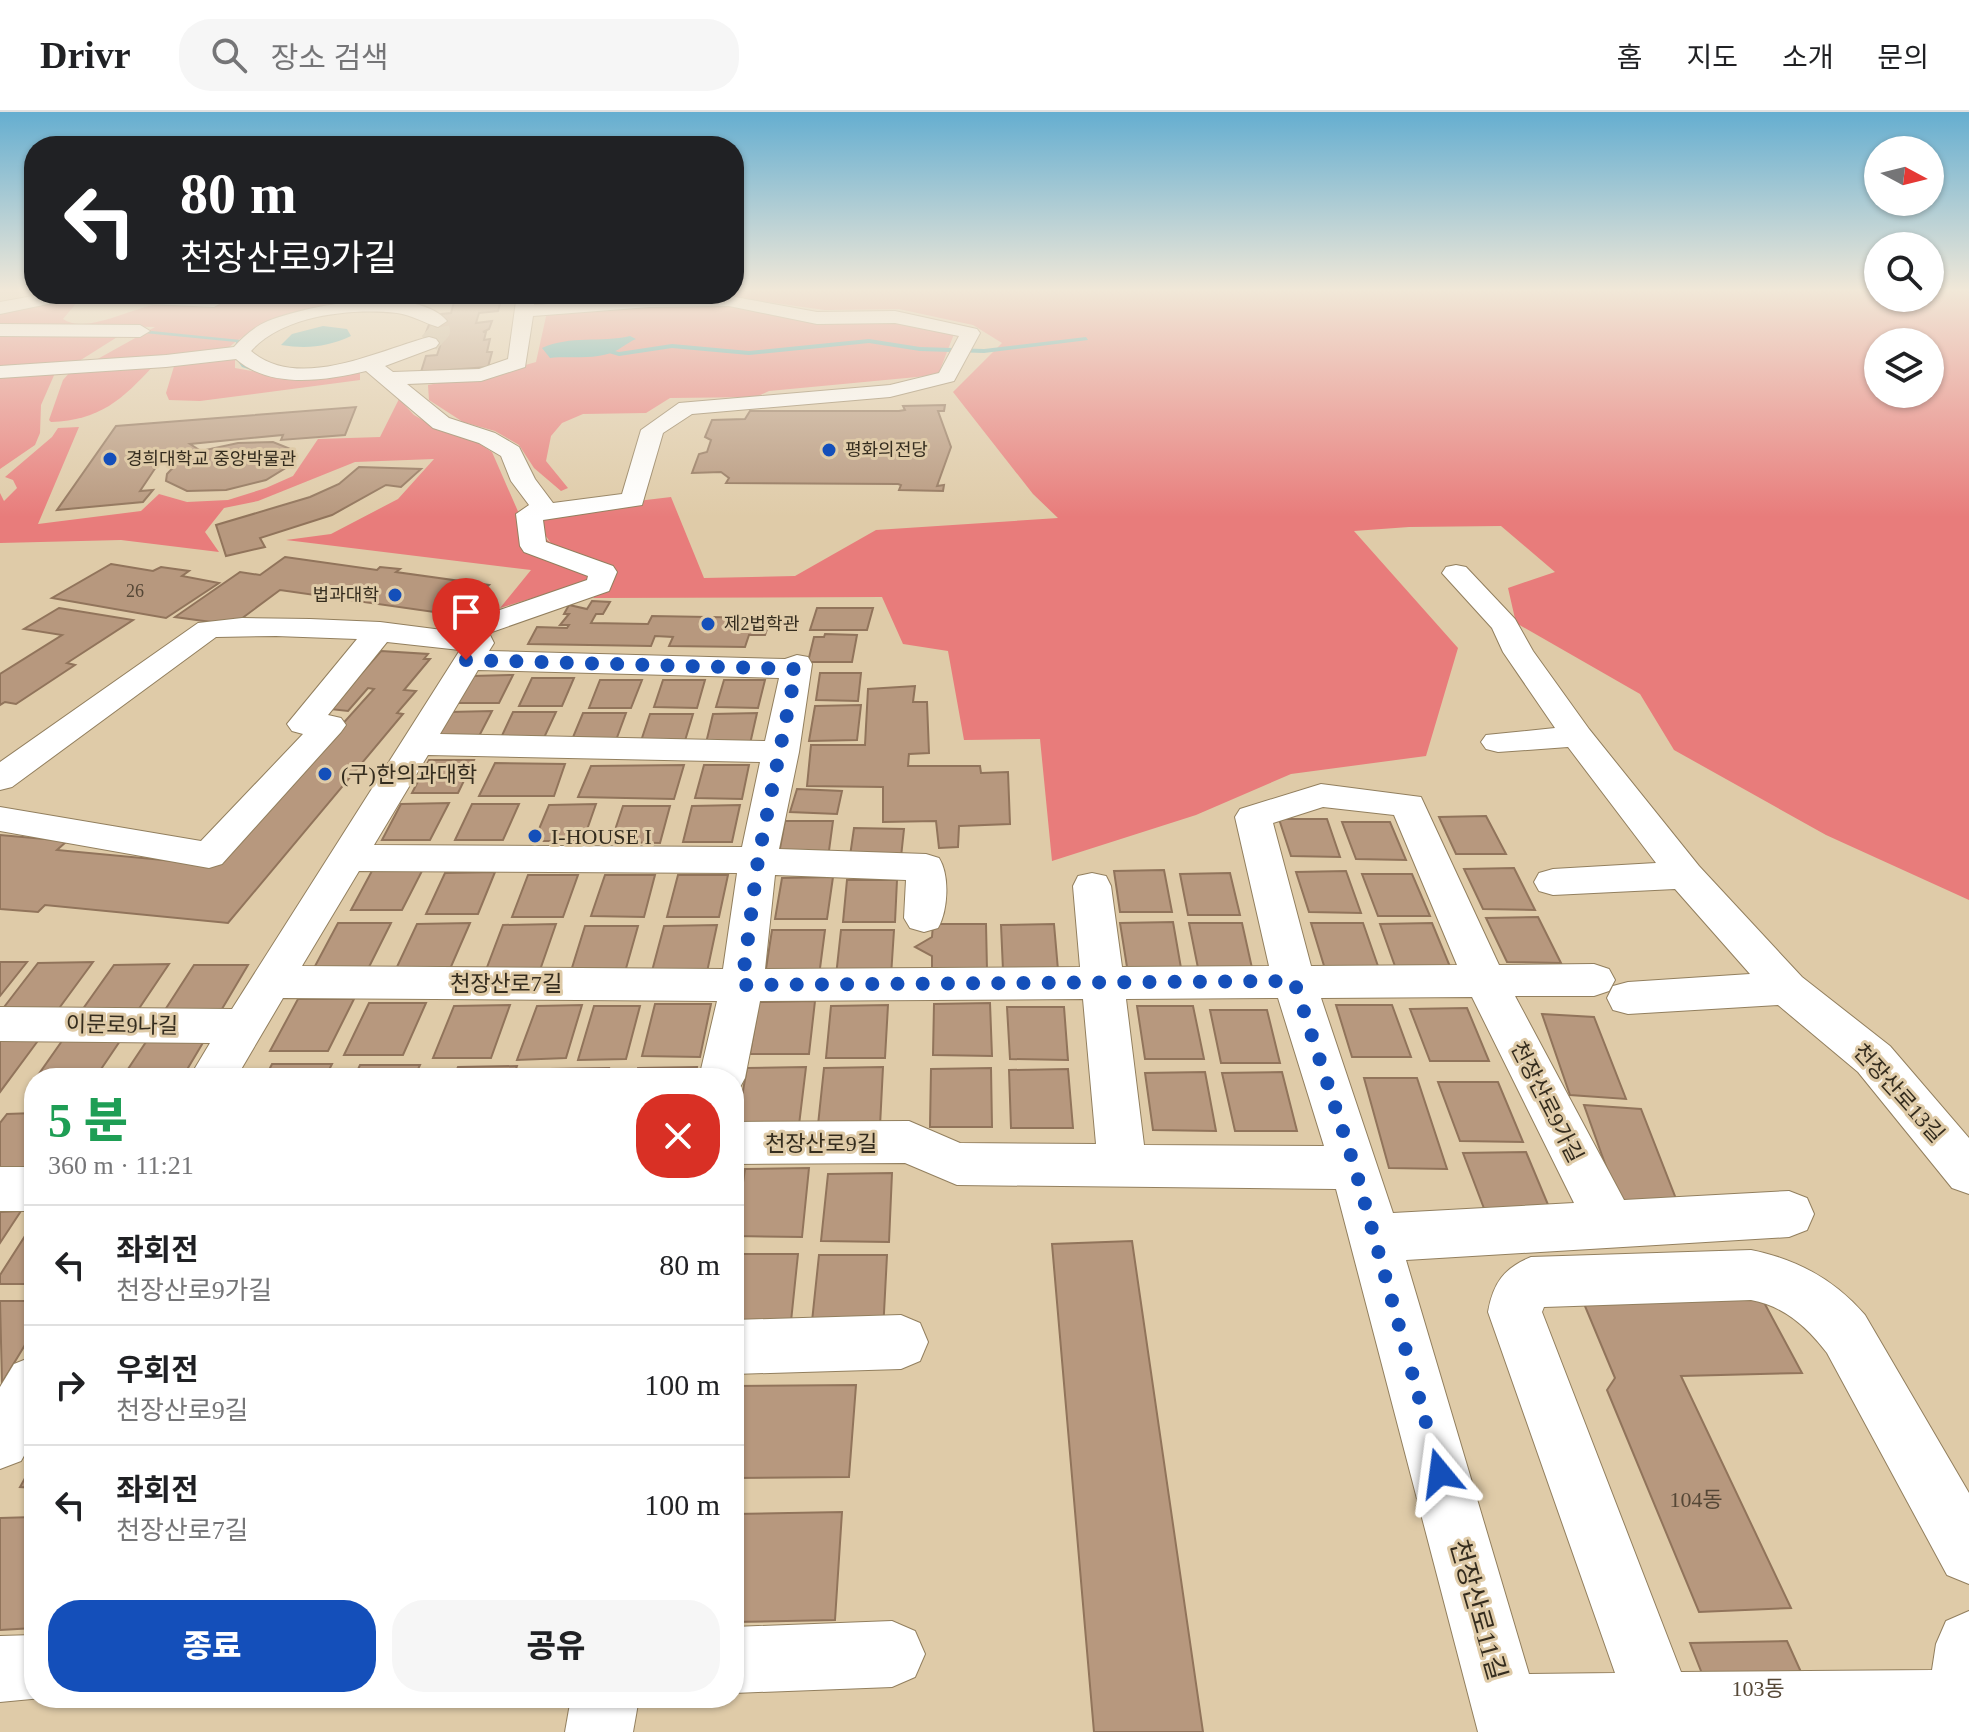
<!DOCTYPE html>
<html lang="ko">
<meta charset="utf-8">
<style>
body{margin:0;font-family:"Times New Roman","Noto Sans KR",serif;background:#f6f6f6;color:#202124;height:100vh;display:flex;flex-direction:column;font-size:30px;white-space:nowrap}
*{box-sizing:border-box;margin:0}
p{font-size:26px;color:#757577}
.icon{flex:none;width:44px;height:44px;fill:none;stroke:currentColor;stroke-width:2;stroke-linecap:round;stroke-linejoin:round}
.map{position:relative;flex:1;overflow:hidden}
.side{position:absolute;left:24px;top:956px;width:720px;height:640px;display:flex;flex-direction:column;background:#fff;border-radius:32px;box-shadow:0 2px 6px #0004}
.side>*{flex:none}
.guide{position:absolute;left:24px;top:24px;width:720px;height:168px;border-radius:32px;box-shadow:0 2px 6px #0004;background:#202124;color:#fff;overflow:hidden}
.needle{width:52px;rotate:97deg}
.controls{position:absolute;left:1864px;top:24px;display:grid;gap:16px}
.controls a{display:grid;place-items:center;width:80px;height:80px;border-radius:50%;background:#fff;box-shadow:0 2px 6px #0004;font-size:40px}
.pin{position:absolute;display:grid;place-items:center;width:68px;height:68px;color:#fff;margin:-82px -34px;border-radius:50% 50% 50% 0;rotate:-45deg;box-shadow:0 0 8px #0007}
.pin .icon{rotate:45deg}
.me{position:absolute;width:88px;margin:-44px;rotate:344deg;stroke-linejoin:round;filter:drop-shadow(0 0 6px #0008)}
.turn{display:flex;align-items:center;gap:28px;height:168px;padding:0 24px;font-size:36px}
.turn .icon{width:104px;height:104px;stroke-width:2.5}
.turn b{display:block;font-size:56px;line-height:68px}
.round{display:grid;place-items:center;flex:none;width:84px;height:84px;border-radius:32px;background:#f6f6f6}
.headline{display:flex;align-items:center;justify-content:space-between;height:136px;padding:0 24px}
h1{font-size:48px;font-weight:800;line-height:60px;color:#1e9e55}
.action{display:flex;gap:16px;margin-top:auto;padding:16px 24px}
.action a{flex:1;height:92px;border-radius:32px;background:#144fba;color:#fff;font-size:32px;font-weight:800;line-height:92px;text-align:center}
.action a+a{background:#f6f6f6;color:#202124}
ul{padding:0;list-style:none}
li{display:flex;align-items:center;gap:24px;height:120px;padding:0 24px;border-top:2px solid #e0e0e0}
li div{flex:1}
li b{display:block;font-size:30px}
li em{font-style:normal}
header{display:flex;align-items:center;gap:48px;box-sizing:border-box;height:112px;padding:0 40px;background:#fff;border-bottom:2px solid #e0e0e0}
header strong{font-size:38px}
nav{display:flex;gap:44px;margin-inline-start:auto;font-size:28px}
.search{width:560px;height:72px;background:#f6f6f6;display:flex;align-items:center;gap:20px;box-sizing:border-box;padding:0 28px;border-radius:32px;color:#757577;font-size:30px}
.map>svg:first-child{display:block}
.green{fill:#e87c7b;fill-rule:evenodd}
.water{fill:#42a5ab}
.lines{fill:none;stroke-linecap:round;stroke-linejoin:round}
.stream{fill:#42a5ab;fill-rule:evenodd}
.building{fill:#b7987e;stroke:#91745b;stroke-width:2}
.minor-tunnel{stroke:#bdab8c;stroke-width:20;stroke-dasharray:20 10;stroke-linecap:butt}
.minor-casing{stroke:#927f5e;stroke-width:2}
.minor{fill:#fff;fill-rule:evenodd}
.route{stroke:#144fba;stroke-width:14;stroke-dasharray:0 25.2}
.poi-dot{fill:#144fba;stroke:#dfcba8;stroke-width:3}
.labels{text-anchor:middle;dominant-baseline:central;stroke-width:6;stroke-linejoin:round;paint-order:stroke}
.far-poi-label{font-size:18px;fill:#342c1e;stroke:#dfcba8;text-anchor:start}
.number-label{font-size:18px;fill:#554736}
.poi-label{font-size:22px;fill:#342c1e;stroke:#dfcba8;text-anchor:start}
.street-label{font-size:22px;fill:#342c1e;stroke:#dfcba8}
.near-number-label{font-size:22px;fill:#554736}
.near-street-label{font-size:26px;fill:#342c1e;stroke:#dfcba8}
</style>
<header>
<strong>Drivr</strong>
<div class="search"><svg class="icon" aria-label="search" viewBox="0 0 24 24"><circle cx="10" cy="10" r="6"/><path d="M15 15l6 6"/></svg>장소 검색</div>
<nav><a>홈</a><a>지도</a><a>소개</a><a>문의</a></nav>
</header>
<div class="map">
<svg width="1969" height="1620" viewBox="0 0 1969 1620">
<rect width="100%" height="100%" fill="#dfcba8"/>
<g class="green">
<path d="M734 178H1878V186H1930V178H1969V788L1826 723 1674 638 1640 582 1516 511 1508 476 1555 460 1501 414 1409 415 1354 419 1458 536 1426 644 1291 662 1196 703 1052 749 1040 627 964 628 948 539 903 532 882 485 594 486 582 471 500 496 531 458 286 428 331 422 398 387 434 347 355 350 258 389 224 396 205 420 219 440 121 428 0 431V381L4 389 17 376 13 368 5 365 52 325 58 316 79 315 38 412 141 399 159 382 187 390 228 388 266 376 293 364 318 327 380 325 399 287 414 303 436 316 478 331 492 340 520 404 551 431 529 402 671 385 704 466 795 464 876 418 1058 406 1033 382 953 280 1002 231 973 213 899 197 825 198 731 185 543 192 535 182H734ZM1878 230H1930V282H1878Z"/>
<path d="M311 182H411L393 192C349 199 254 204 226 239L94 249 155 215 0 212V201L65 185 94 188 78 189 63 207C86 223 133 195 159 192 187 189 217 191 246 190L259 192Z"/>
<path d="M720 193 814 211 893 209 954 222 938 263 769 279 756 285 670 286 646 301 583 302 562 311 551 324 546 349 568 376 561 379 534 356 519 333 495 319 463 310 429 288 428 273 501 260 536 250 547 200Z"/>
<path d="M0 221 122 222 76 251 0 256Z"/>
<path d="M235 243V256L269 262 360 260V268L200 289 169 288 166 281 175 251Z"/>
<path d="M154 253C122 288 100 308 51 310L49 308 63 268 70 260Z"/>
<path d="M55 261 41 293 40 321 35 333 0 357V265Z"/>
</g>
<g class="water">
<path d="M323 214 347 217 351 224C327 235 307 237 281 233L292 222Z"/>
<path d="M630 224 636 227C628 230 621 237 613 240 596 248 565 244 550 246L542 236C570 223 601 231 630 224Z"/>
</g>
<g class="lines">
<g class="stream">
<path d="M142 218 241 228C242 251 240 248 261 258L258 260 242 255 234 244 236 230 144 221Z"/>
<path d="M1086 225 1088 228 984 241 920 239 869 231 749 243 672 236 619 244 595 237 598 235 619 240 672 232 749 239 869 227 920 235 984 237Z"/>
</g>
</g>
<g class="building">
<path d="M444 182H508L506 188H501L498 199 479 201 476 211 492 209 489 217 483 220H486L484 228 490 227 487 240H492L488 255 421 260 426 244 437 243 440 234 422 231 430 210 438 209 441 202 451 201 454 190 441 191Z"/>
<path d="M945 293 944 299H938L951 335 937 374 944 373 943 379 899 378 901 373 898 372 726 371 729 366 721 360 692 361 699 342 707 340 711 328 705 325 712 308 745 307 750 299H899L905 298 903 294Z"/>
<path d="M356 295 345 323 281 328 283 323 190 332 201 339 238 331 273 330 293 338 295 345 292 352 266 368 226 378 187 379 166 369 167 362 182 346 164 343 140 379 153 378 143 390 57 398 116 314Z"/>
<path d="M359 355 421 357 401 375 386 373 332 403 260 426 265 435 226 444 216 413 310 385 339 372Z"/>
<path d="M285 445 377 458 380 455 400 457 396 460 489 473 472 488 464 487 448 502 280 478 233 513 175 505 240 460 260 463Z"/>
<path d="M111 452 153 459 161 455 189 459 182 464 219 471 166 506 52 486Z"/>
<path d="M592 489 610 490 603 502H596L591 511 648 512 652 504 771 506 765 523H749L745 535 669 534 673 525 655 524 651 534 528 532 537 515 567 516 569 513H560L569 502H564L569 493 587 497Z"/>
<path d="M59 496 133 508 67 551 75 553 16 592 5 590 0 593V562L62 523 24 517Z"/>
<path d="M817 496H873L867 518H810Z"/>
<path d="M825 522 857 523 852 550H808L814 525H824Z"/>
<path d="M381 539 428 542 424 547H430L404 578 416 579 397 601 403 602 228 811 45 793 38 800 0 797V723L67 729 57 738 216 753 374 577 368 576 348 599 330 597Z"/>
<path d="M820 561H861L858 589 816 588Z"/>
<path d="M513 563 499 591H457L472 564Z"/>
<path d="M532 566H574L562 594H519Z"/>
<path d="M600 568H642L631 596H589Z"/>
<path d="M663 568H705L697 596 654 595Z"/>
<path d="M724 568H765L758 596 716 595Z"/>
<path d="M915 574 913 590H927L929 641 909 642 908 654H980L981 661 1008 660 1010 712 959 714 958 735 939 736 936 709 883 710V675L807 674 811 633H865L868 577Z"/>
<path d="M861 593 857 628 809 629 815 594Z"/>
<path d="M492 599 476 630H433L449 600Z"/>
<path d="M513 600H556L542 630H499Z"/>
<path d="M583 601H626L615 631 571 630Z"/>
<path d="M757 601 750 632 706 631 713 602Z"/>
<path d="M650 602H693L684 632H640Z"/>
<path d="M429 648H474L458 681H412Z"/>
<path d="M495 651 565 652 554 684H479Z"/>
<path d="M684 653 674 687 578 685 591 654Z"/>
<path d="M704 653H749L742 687 695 686Z"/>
<path d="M797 677 842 679 837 702 790 700Z"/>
<path d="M449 691 430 728H382L401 692Z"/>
<path d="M472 692H519L503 728H455Z"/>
<path d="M596 692 583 729H534L549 693Z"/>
<path d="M740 693 732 730H683L692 694Z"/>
<path d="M623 694H670L660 731 611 730Z"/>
<path d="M1486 704 1506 742H1456L1439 705Z"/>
<path d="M1279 707H1327L1340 745 1291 744Z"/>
<path d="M785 709H833L828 746 778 747Z"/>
<path d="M1342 710H1390L1406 748 1356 747Z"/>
<path d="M854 716 904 717 901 745 850 744Z"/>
<path d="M1514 756 1535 798 1483 797 1464 757Z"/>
<path d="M373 757H423L402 798H351Z"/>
<path d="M1164 758 1172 800H1120L1114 759Z"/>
<path d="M1346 759 1361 801 1309 800 1296 760Z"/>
<path d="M495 760 478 802H426L445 761Z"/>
<path d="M1230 761 1240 803H1188L1180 762Z"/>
<path d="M1362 762H1412L1430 804H1378Z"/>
<path d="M528 763H578L563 805H512Z"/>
<path d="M605 763H655L644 805 591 804Z"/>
<path d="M678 763H728L719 805H667Z"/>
<path d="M833 765 827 807H775L782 766Z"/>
<path d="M847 768H897L895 810H843Z"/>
<path d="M1538 805 1561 851 1507 850 1486 806Z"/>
<path d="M1173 810 1181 856 1127 855 1120 811Z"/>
<path d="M338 811H391L368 857 314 856Z"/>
<path d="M470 811 450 857H396L417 812Z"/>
<path d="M1189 811H1242L1252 856H1198Z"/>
<path d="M1311 811H1363L1379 857H1325Z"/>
<path d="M1432 811 1451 857H1396L1380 812Z"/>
<path d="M556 812 540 858H486L503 813Z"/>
<path d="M933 812H986L987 858 932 857V844L915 835 932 825Z"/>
<path d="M1054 812 1058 858H1003L1001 813Z"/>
<path d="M717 813 707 860 652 859 664 814Z"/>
<path d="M585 814H638L625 860 571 859Z"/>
<path d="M772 818H825L819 864 765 863Z"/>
<path d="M841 818H894L891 864H836Z"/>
<path d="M0 850H27L0 884Z"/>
<path d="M93 850 57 899H1L38 851Z"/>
<path d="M169 852 136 901H80L114 853Z"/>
<path d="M194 853H248L219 902 163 901Z"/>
<path d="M298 887H354L328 939H270Z"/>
<path d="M815 889 809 942H750L759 890Z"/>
<path d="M369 891H426L403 943H344Z"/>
<path d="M990 891 992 944 933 943 934 892Z"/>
<path d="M655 892H711L700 945 642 944Z"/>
<path d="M510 893 491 946H433L454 894Z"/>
<path d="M582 893 566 946 517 948 537 894Z"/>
<path d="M888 893 885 946H826L831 894Z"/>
<path d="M1336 893H1392L1411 945H1352Z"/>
<path d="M594 894H640L626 947 578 948Z"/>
<path d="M1137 894H1193L1204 947H1145Z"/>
<path d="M1007 895H1064L1068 948 1010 947Z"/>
<path d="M1467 896 1489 949H1430L1410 897Z"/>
<path d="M1210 898H1267L1280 951H1221Z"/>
<path d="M1542 902 1594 905 1626 987 1570 983Z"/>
<path d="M40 926 0 980V927Z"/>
<path d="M62 929H120L95 966H36Z"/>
<path d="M204 929 182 966H122L146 930Z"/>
<path d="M272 952H332L325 966H265Z"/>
<path d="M360 953H420L414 966H354Z"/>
<path d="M517 954 513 966H453L458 955Z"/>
<path d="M697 955 695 966H635L638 956Z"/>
<path d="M806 955 799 1013H737L747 956Z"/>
<path d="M883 955 880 1014 818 1013 824 956Z"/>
<path d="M609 956 607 966H547L550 957Z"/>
<path d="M991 956 992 1015H930L931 957Z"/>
<path d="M1068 957 1073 1016H1011L1009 958Z"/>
<path d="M1205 960 1216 1019 1153 1018 1145 961Z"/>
<path d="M1282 960 1297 1019H1235L1222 961Z"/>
<path d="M1364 966H1417L1447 1057 1389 1056Z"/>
<path d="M1438 970H1498L1523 1030 1460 1029Z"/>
<path d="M1584 993 1641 997 1678 1092 1618 1088Z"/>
<path d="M34 1001V1052L26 1064 0 1063V1011L7 1002Z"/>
<path d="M1526 1040 1554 1107H1488L1463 1041Z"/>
<path d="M809 1056 802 1125 735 1124 745 1057Z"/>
<path d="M892 1061 889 1130 821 1129 828 1062Z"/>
<path d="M21 1099 0 1131V1100Z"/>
<path d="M34 1110V1172H0V1163Z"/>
<path d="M1132 1129 1203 1620H1094L1052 1132Z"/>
<path d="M734 1142H798L790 1219H734Z"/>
<path d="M819 1143H887L883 1220 811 1219Z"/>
<path d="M1760 1183 1802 1261 1681 1264 1791 1496 1699 1500 1607 1278 1615 1266 1582 1187Z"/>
<path d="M0 1189H34V1218L2 1271Z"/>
<path d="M856 1273 849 1365 734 1366V1274Z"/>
<path d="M34 1350V1376L20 1375Z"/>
<path d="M842 1400 835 1508 734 1510V1402Z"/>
<path d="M34 1405V1516L0 1518V1406Z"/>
<path d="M1787 1529 1828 1620H1725L1690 1531Z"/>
</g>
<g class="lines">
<path class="minor-tunnel" d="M429 231 440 219 438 209"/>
<defs>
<g id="minor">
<path d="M44 182C71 182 210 177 223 190L214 195 67 188 0 202V190Z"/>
<path d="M517 182H535L534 193 649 185 729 184 817 200 895 199 977 217 980 221 954 269 890 285 692 302 663 321 642 393 543 408 546 430 613 454 617 460 609 479 489 521 494 531 489 539 785 547 797 543 808 545 812 552 799 640 779 737 926 742 939 746C950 763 948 799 938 816L924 820 910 816 904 806 906 768 775 763 765 857 1080 855 1073 774 1078 764 1092 761 1106 764 1111 774 1122 855 1269 854 1235 705 1240 697 1321 672 1421 685 1499 853 1594 852 1609 857 1615 868 1609 879 1594 884H1515L1624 1088 1789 1079 1807 1086 1814 1102 1807 1118 1789 1125 1406 1148 1529 1562 1615 1561 1488 1200C1493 1171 1504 1156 1531 1145L1751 1138C1797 1147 1835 1168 1865 1203L1969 1381V1472L1947 1463 1827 1241C1807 1215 1784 1194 1751 1188L1544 1195 1542 1200 1681 1560 1932 1558 1936 1532 1946 1509 1969 1499V1620H1478L1336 1077 957 1073 905 1051 734 1052V1010L909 1009 960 1031 1096 1032 1083 887 760 889 745 966 738 979 734 981V966H699L717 889 283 886 236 966H189L210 931 0 929V895L232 897 460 538 387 530 328 603 341 606 346 613 341 620 222 752 209 756 0 719V695L201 729 303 622 292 619 287 612 357 527 276 524 216 525 12 675 0 678V650L198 511 242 506 310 507 380 510 458 520 462 511 587 468 588 464 524 440 520 434 516 402 529 393 511 369 501 344 479 331 433 316 366 259C324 269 270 277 236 247L166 255 0 266V254L166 243 234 235C244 224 254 215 268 209 308 193 416 172 447 209L438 215C424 211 412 203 397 201 352 196 283 203 251 239 299 280 379 238 429 225L436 227 439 231 436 235 385 254 393 260 479 257 508 247ZM729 194 817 212 895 211 959 224 939 261 890 273 679 291 641 318 622 382 553 391 535 367 519 335 495 321 449 306 407 272 481 269 525 255 533 204 649 195ZM478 558 779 566 765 629 440 622ZM428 643 760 650 742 735 374 733ZM1323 695 1394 703 1457 853 1311 854 1273 711ZM359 759 737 761 723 857 302 854ZM1472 885 1574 1091 1393 1101 1321 886ZM1278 886 1324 1034 1144 1033 1126 887Z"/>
<path d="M0 212 140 213 150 219 140 225 0 224Z"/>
<path d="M1456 453 1466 455 1515 507 1533 539 1589 617 1699 754 1802 865 1890 934 1969 1026V1082L1952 1076 1858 960 1778 893 1628 902 1613 898 1607 886 1613 874 1628 870 1750 862 1675 777 1553 783 1539 779 1534 770 1539 761 1553 757 1656 751 1568 635 1498 640 1486 637 1481 630 1486 623 1555 616 1503 540 1492 516 1442 461 1446 455Z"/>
<rect x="0" y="1055" width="34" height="44"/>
<path d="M901 1203 920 1211 928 1230 920 1249 901 1257 734 1262V1208Z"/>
<path d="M34 1244V1326L21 1349 0 1357V1275L14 1252Z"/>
<path d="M892 1509 915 1519 925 1542 915 1565 892 1575 734 1581V1515Z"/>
<path d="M34 1523V1586H42L0 1590V1524Z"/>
<path d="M571 1586H639L633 1620H565Z"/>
</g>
</defs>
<use href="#minor" class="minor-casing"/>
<use href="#minor" class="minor"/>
</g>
<linearGradient id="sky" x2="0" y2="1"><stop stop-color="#65aed0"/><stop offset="0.44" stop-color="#f1e8d8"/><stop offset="1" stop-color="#f1e8d8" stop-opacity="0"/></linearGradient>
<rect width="1969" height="405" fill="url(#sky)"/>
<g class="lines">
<path class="route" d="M466 548 796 557 758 748 742 873 1294 869 1355 1056 1440 1361"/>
</g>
<g class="poi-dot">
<circle cx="829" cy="338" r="8"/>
<circle cx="110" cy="347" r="8"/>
<circle cx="395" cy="483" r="8"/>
<circle cx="708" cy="512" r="8"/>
<circle cx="325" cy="662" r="8"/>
<circle cx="535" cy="724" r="8"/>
</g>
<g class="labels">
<g class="far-poi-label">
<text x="845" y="338">평화의전당</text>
<text x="126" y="347">경희대학교 중앙박물관</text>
<text x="379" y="483" text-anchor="end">법과대학</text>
<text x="724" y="512">제2법학관</text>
</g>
<g class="number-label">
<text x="135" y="479">26</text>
</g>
<g class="poi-label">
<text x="341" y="662">(구)한의과대학</text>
<text x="551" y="724">I-HOUSE I</text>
</g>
<g class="street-label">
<text x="506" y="871">천장산로7길</text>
<text transform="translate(122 913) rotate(1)">이문로9나길</text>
<text transform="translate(1899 981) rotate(48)">천장산로13길</text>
<text transform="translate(1547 990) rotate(63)">천장산로9가길</text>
<text x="821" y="1031">천장산로9길</text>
</g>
<g class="near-number-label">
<text x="1696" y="1387">104동</text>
<text x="1758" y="1576">103동</text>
</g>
<g class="near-street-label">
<text transform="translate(1478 1498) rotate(74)">천장산로11길</text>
</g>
</g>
</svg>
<div class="controls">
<a><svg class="needle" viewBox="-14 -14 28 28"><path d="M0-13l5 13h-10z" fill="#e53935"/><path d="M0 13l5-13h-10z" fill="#757577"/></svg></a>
<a><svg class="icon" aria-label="search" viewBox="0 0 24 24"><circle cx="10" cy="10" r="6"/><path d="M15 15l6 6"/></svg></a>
<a><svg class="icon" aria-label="layers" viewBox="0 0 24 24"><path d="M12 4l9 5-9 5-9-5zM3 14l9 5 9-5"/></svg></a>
</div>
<div class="pin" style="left:466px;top:548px;background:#d93025"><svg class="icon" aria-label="arrive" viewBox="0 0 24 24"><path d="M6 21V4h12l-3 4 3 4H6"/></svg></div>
<svg class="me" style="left:1440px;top:1361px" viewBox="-20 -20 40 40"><path d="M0-17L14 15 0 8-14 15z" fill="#144fba" stroke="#fff" stroke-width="4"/></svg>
<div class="guide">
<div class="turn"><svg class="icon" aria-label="left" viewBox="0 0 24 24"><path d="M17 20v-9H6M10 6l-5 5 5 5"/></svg><div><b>80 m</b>천장산로9가길</div></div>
</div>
<section class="side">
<div class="headline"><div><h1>5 분</h1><p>360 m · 11:21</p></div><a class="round" style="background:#d93025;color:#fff"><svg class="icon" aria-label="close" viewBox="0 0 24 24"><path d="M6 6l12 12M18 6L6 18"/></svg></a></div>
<ul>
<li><svg class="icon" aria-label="left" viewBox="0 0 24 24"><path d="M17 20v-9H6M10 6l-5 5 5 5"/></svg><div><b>좌회전</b><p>천장산로9가길</p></div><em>80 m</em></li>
<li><svg class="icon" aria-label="right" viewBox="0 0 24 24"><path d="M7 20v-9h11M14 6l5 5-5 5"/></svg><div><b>우회전</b><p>천장산로9길</p></div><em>100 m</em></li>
<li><svg class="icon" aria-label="left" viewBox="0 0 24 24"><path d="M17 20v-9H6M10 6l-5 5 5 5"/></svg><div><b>좌회전</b><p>천장산로7길</p></div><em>100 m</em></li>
</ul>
<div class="action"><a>종료</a><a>공유</a></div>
</section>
</div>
